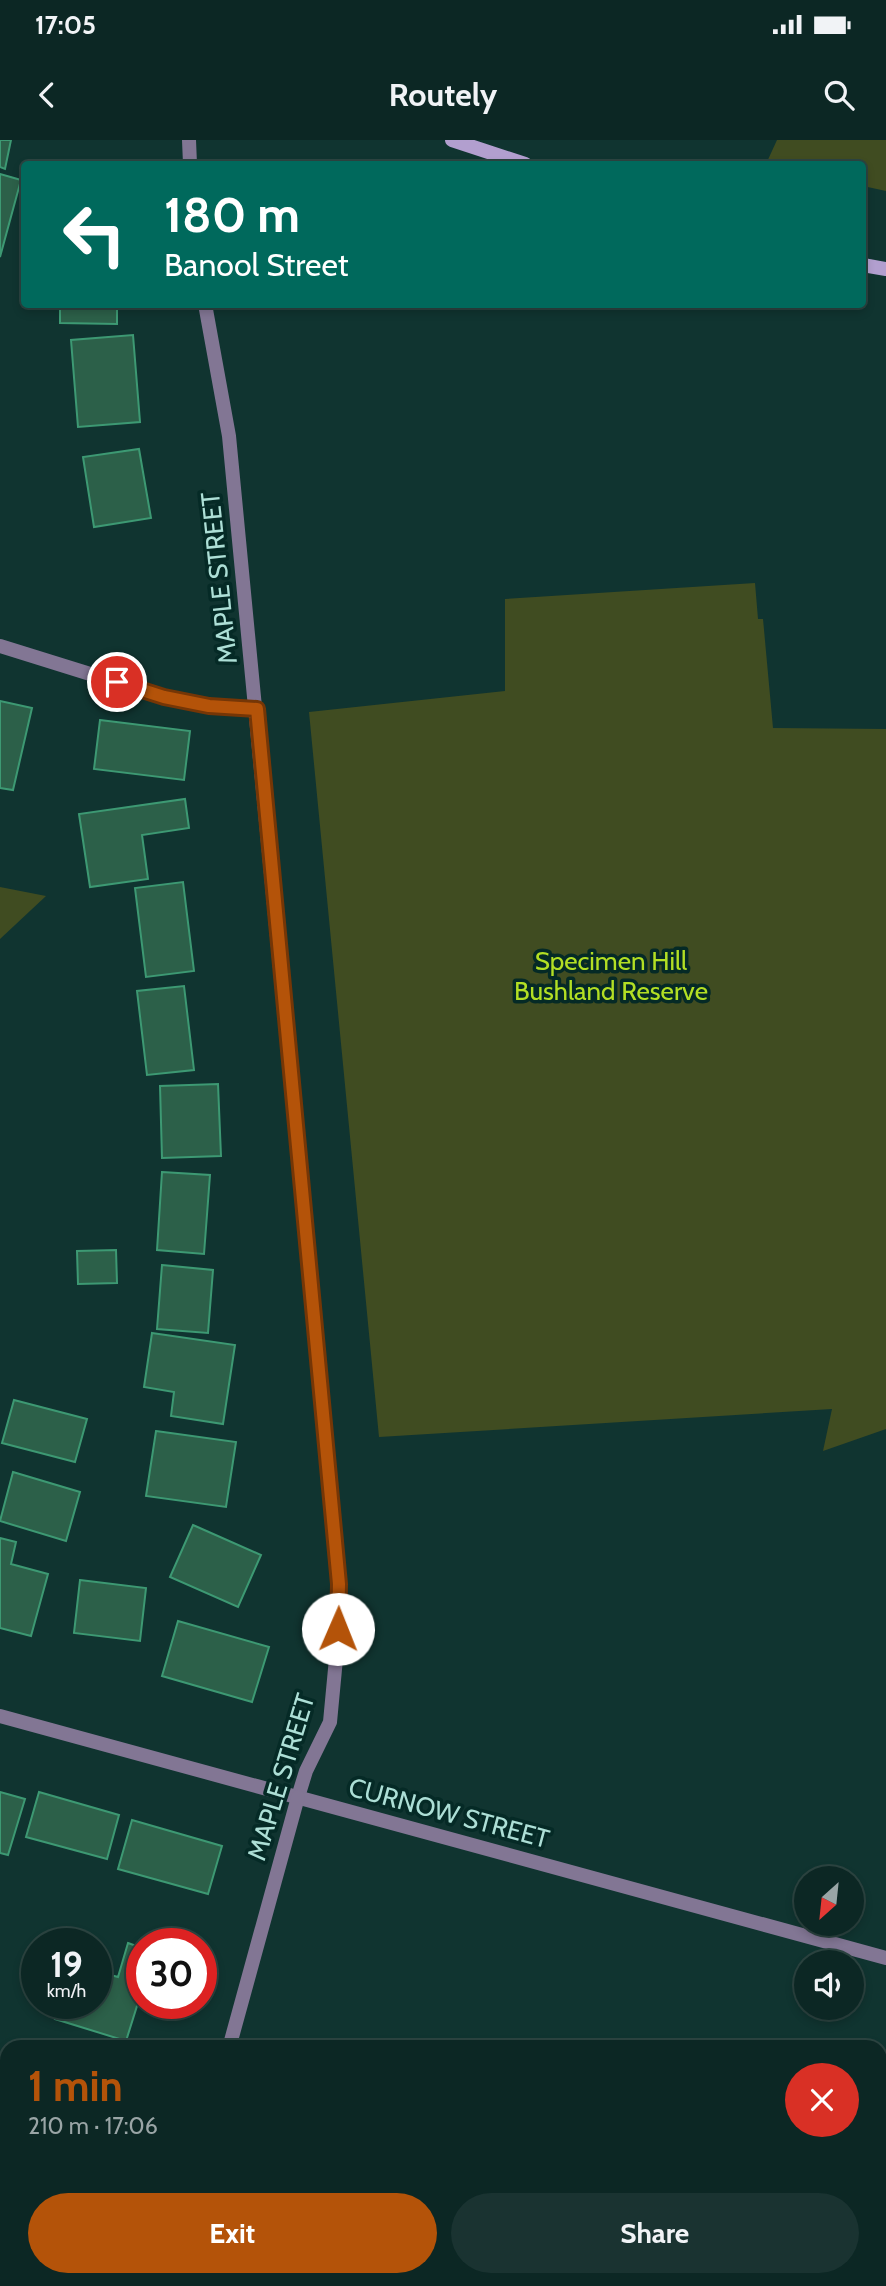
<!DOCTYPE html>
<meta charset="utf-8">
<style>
body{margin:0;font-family:Cabin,sans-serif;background:#1a3331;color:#f1f3f6;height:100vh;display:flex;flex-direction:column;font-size:26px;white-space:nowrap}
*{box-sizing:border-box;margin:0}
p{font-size:23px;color:#9aa5a6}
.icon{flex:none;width:38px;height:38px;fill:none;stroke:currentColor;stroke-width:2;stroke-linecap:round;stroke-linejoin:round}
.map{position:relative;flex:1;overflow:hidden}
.details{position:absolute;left:0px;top:1900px;width:887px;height:247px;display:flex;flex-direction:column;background:#0c2724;border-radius:21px 21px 0 0;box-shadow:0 4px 10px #0003,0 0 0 2px #2c4441}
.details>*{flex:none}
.banner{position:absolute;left:21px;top:21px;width:845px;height:147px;border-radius:7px;box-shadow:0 4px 10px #0003,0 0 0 2px #2c4441;background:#00695c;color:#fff;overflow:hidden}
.needle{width:46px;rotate:207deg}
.buttons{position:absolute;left:794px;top:1726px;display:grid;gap:14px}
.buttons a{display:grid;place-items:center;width:70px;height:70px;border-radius:50%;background:#0c2724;box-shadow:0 4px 10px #0003,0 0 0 2px #2c4441;font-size:35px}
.speed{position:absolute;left:21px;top:1788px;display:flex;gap:14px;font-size:35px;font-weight:700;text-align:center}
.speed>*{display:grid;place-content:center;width:91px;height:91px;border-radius:50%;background:#0c2724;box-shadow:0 4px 10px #0003,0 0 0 2px #2c4441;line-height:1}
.speed small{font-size:18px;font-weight:400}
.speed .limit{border:10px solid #d22;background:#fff;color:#111}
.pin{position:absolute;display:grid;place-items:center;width:60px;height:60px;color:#fff;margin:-30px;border:4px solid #fff;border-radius:50%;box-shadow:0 2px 7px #0007}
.me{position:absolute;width:77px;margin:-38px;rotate:1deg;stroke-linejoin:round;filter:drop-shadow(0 0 5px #0008)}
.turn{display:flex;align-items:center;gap:24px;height:147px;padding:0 28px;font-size:32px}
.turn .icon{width:91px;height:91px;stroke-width:2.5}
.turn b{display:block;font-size:49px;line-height:60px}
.round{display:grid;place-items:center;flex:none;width:74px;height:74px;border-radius:37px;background:#1a3331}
.summary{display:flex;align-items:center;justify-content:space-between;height:119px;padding:0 28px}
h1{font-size:42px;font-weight:700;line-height:52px;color:#b45309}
.action{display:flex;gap:14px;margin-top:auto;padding:14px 28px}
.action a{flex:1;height:80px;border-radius:42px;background:#b45309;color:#fff;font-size:28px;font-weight:700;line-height:80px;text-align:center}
.action a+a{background:#1a3331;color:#f1f3f6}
.status{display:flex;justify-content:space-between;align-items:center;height:49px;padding:0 35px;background:#0c2724;direction:ltr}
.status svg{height:19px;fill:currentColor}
header{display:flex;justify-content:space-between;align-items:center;height:91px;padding:0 28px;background:#0c2724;font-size:32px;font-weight:700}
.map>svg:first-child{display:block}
.green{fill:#404c21}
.building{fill:#2c6049;stroke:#3d9973;stroke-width:2}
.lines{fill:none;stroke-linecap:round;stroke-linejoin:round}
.lane{stroke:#827694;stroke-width:14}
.street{stroke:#827694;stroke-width:14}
.secondary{stroke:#b29fcf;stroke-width:14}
.route-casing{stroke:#753606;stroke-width:18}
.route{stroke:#b45309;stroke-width:12}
.labels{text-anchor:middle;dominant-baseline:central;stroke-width:7;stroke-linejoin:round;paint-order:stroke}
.street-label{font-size:26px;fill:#addfd6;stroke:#052a26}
.park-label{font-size:26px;fill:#b3df24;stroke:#052a26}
</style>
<div class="status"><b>17:05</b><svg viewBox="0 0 49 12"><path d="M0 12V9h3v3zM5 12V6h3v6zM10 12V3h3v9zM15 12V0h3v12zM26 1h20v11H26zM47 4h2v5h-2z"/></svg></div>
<header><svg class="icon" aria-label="back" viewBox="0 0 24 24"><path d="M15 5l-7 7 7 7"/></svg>Routely<svg class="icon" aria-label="search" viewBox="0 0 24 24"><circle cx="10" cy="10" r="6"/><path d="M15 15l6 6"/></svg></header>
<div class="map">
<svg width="886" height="2146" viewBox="0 0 886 2146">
<rect width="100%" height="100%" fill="#103430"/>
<g class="green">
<path d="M777 0H886V51L863 46V24H766Z"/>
<path d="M755 443 758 479H763L773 588 886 589V1289L823 1311 832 1269 379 1297 309 572 505 551V459Z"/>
<path d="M0 747 46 756 0 799Z"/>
</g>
<g class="building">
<path d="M0 0H11L5 29 0 27Z"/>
<path d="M0 34 21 40 0 117Z"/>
<path d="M60 164H117V184L60 183Z"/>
<path d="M133 195 140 282 78 287 71 200Z"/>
<path d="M139 309 151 378 94 387 83 317Z"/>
<path d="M0 561 32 568 13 650 0 648Z"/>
<path d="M100 580 190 591 184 640 94 629Z"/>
<path d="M185 659 189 688 142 695 148 739 90 747 79 674Z"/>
<path d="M183 742 194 831 146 837 135 748Z"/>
<path d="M184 846 194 930 147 935 137 851Z"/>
<path d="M218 944 221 1016 162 1018 160 946Z"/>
<path d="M162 1032 210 1035 204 1114 157 1110Z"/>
<path d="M116 1110 117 1143 78 1144 77 1111Z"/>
<path d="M162 1125 213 1130 208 1193 157 1189Z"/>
<path d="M152 1193 235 1205 223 1284 171 1276 174 1252 144 1247Z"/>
<path d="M14 1260 87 1279 75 1322 2 1303Z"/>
<path d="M156 1291 236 1302 226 1367 146 1356Z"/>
<path d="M13 1332 80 1352 66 1401 0 1381Z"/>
<path d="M193 1385 261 1415 238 1467 170 1437Z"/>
<path d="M0 1398 16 1402 11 1424 48 1434 31 1496 0 1488Z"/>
<path d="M80 1440 146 1448 140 1501 74 1493Z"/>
<path d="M178 1481 269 1507 252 1562 162 1536Z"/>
<path d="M0 1652 25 1659 8 1715 0 1713Z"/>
<path d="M39 1652 119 1675 107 1719 26 1697Z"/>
<path d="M132 1680 222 1706 208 1754 118 1729Z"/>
<path d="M128 1803 142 1808V1850L126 1901 55 1879 60 1864H96V1831L118 1837Z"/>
<path d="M0 1966 7 1968V1982L0 2005Z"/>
</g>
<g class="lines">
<path class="lane" d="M298 1657 306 1631 330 1582 337 1508"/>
<g class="street">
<path d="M189 0 190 24"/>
<path d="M205 164 229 296 339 1444 337 1508"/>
<path d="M0 506 164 557 209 566 256 569"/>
<path d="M0 1576 886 1818"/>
<path d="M229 1908 298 1657"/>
<path d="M164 2146 166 2140"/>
</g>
<g class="secondary">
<path d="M452 0 525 24"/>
<path d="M863 125 886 129"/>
</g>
</g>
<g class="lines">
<defs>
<path id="route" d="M117 542 164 557 209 566 257 569 339 1444 338 1489"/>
</defs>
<use href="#route" class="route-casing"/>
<use href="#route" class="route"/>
</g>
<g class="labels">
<g class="street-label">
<text transform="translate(219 438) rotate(-96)">MAPLE STREET</text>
<text transform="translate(281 1637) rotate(-73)">MAPLE STREET</text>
<text transform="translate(449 1673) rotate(15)">CURNOW STREET</text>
</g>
<g class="park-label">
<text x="611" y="821">Specimen Hill<tspan x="611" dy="30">Bushland Reserve</tspan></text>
</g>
</g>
</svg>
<div class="buttons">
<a><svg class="needle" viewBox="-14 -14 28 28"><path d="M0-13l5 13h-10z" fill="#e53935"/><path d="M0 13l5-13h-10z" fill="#9aa5a6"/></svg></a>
<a><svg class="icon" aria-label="sound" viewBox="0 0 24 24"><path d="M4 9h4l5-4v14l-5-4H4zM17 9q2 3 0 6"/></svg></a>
</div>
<div class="speed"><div>19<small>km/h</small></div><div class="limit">30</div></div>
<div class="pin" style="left:117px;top:542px;background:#d93025"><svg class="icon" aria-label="arrive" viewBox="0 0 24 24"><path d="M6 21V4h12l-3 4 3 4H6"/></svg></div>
<svg class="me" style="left:338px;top:1489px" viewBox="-20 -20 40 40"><circle r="19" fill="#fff"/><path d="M0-13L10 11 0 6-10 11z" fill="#b45309"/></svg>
<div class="banner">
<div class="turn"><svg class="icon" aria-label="left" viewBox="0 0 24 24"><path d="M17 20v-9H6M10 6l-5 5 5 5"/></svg><div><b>180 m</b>Banool Street</div></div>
</div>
<section class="details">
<div class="summary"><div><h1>1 min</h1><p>210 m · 17:06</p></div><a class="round" style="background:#d93025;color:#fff"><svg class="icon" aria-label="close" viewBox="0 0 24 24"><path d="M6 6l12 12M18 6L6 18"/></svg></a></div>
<div class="action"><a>Exit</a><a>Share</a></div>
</section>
</div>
